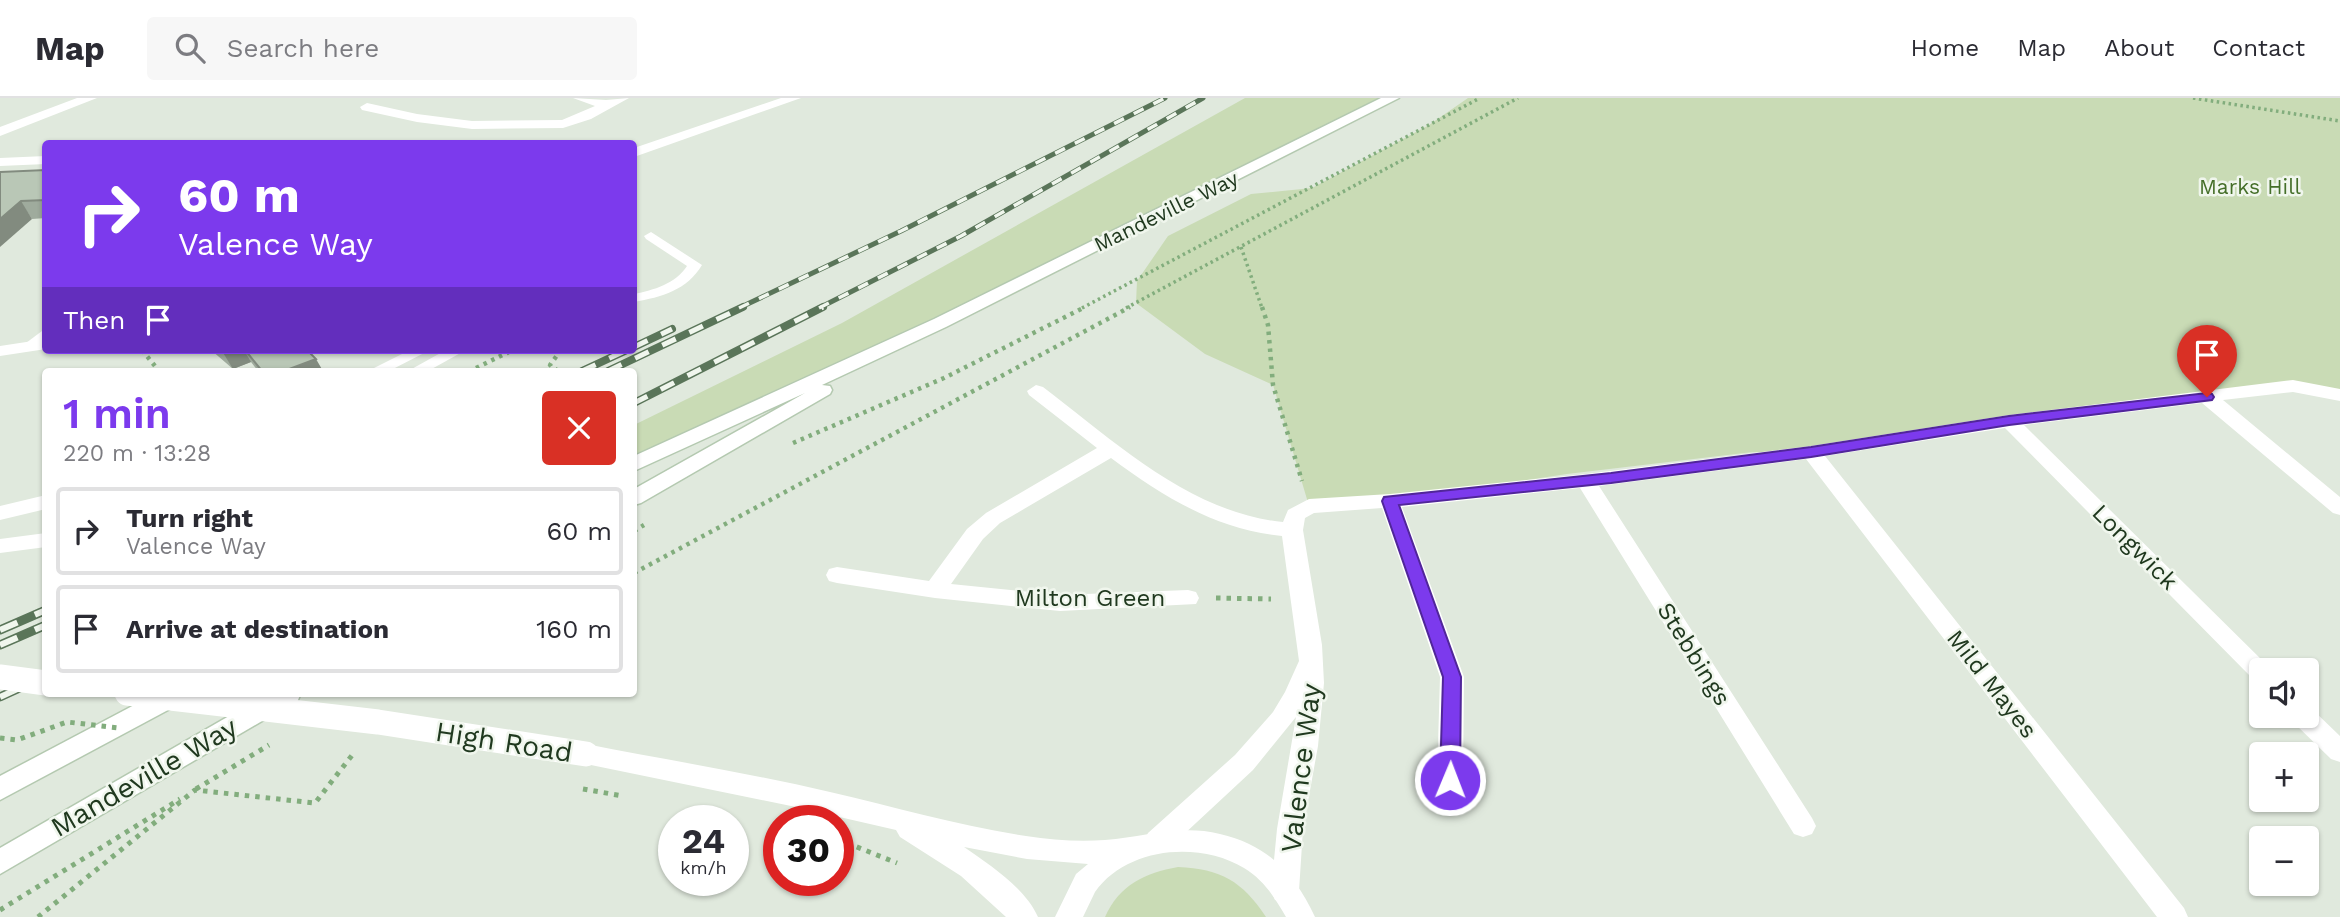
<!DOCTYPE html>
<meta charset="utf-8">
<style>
body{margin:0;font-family:"Work Sans",sans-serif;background:#f7f7f7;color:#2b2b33;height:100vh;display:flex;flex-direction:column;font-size:26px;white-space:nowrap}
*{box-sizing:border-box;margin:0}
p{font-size:23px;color:#7c7c81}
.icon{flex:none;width:38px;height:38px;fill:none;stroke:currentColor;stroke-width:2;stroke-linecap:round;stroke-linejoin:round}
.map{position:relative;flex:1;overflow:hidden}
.sheet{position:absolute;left:42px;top:270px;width:595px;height:329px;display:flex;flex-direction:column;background:#fff;border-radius:7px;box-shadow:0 2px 5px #0004}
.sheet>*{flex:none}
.guide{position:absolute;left:42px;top:42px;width:595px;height:214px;border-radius:7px;box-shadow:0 2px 5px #0004;background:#7c3aed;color:#fff;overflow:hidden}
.controls{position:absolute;left:2249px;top:560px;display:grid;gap:14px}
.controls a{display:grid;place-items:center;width:70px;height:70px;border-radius:7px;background:#fff;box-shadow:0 2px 5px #0004;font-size:35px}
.speed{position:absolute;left:658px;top:707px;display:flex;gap:14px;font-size:35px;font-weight:700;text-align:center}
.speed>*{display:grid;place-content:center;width:91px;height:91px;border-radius:50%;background:#fff;box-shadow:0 2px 5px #0004;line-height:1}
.speed small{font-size:18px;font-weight:400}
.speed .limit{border:10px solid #d22;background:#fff;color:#111}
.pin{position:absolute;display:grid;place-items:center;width:60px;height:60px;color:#fff;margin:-72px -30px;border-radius:50% 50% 50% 0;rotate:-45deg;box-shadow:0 0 7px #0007}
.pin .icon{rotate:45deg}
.me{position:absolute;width:77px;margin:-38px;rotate:1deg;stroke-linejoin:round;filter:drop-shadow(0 0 5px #0008)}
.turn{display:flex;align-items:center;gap:24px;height:147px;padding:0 21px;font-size:32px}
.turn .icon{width:91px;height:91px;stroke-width:2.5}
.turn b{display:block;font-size:49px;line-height:60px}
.then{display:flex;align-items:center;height:66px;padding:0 21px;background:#0003;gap:14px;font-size:26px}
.round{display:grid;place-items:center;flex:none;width:74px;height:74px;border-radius:7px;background:#f7f7f7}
.headline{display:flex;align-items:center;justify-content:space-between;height:119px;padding:0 21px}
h1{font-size:42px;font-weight:600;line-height:52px;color:#7c3aed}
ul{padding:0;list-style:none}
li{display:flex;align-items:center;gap:21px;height:88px;margin:0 14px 10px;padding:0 7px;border:4px solid #e1e1e2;border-radius:7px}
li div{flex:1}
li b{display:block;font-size:26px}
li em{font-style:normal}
header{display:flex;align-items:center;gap:42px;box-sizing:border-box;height:98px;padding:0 35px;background:#fff;border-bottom:2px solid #e1e1e2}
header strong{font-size:33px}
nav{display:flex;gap:38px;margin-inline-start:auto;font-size:24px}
.search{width:490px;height:63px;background:#f7f7f7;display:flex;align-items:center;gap:18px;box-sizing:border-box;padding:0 24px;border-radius:7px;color:#7c7c81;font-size:26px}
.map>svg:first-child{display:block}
.green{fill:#c9dbb5}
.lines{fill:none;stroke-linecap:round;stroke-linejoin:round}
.secondary-casing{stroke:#b4c9b0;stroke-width:3}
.path-far2{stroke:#82ad7d;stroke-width:3.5;stroke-dasharray:2.5 3.5;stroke-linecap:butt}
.path-far1{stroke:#82ad7d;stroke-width:4.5;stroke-dasharray:3.5 5;stroke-linecap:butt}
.path{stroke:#82ad7d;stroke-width:5;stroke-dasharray:4.5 6;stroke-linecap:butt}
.service{fill:#fff;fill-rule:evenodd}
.minor{fill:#fff;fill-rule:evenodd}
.tertiary{fill:#fff;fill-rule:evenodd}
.secondary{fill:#fff;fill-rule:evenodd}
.rail-far2-casing{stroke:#5a7559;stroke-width:5}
.rail-far1-casing{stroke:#5a7559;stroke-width:8}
.rail-casing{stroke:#5a7559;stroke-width:9}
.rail-far2{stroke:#f0f6ed;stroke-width:3.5;stroke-dasharray:11;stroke-linecap:butt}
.rail-far1{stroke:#f0f6ed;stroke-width:5;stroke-dasharray:15;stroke-linecap:butt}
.rail{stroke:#f0f6ed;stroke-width:6;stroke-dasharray:19;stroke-linecap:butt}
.path-bridge{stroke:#82ad7d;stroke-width:5;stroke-dasharray:4.5 6;stroke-linecap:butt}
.tertiary-bridge{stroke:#fff;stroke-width:25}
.wall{fill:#9fab9d}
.shaded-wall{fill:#828b7f}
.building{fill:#b9c7b6;stroke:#828b7f;stroke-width:2}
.route{fill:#7c3aed;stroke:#51269a;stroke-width:2}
.labels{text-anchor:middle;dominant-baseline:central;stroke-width:5;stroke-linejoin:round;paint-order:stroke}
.far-park-label{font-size:21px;fill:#456f29;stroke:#f0f6ed}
.far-street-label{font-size:21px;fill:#20391f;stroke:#f0f6ed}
.street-label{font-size:24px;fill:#20391f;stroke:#f0f6ed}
.near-street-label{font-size:28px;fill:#20391f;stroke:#f0f6ed}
</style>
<header>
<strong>Map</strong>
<div class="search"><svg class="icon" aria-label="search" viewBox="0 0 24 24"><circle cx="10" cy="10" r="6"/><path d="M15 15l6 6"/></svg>Search here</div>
<nav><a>Home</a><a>Map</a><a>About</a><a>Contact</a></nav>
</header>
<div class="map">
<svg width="2340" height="819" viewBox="0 0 2340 819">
<rect width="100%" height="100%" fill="#e0e9dd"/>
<g class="green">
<path d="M1245 0H1392L773 302 634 366V327L842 225Z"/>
<path d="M1468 0H2340V297L2293 288 1811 354H1753L1567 376 1390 403 1309 408 1273 287 1205 256 1136 205 1137 183 1168 138 1251 96 1312 90 1429 27Z"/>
<path d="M1178 769C1221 771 1242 783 1266 819H1105C1119 787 1145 775 1178 769Z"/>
</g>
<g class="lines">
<defs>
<g id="secondary">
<path d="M1381 0H1399L946 229 822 287 830 288 832 292 830 296 641 405 634 407V391L805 295 634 373V358L934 221Z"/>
<path d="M157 595 186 597 183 604 0 702V678Z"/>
<path d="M269 595H301L298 602 0 776V750Z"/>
</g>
</defs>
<use href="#secondary" class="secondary-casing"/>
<g class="path-far2">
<path d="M2193 0 2340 23"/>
<path d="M1241 149 1262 210"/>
<path d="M1082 210 1480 0"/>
<path d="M1126 210 1518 0"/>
</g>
<g class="path-far1">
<path d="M1262 209 1268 227 1273 287 1302 383"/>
<path d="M142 252 159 273"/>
<path d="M476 270 513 252"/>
<path d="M558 273 550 267 561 252"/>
<path d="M793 345 944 280 1085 209"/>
<path d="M634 433 644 427"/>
<path d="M634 475 1130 209"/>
</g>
<g class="path">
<path d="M1216 500 1271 501"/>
<path d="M196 691 269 647"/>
<path d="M583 691 623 698"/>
<path d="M847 745 897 765"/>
<path d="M0 812 180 701"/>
<path d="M38 819 195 692 315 705 353 656"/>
</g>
<g class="service">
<path d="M651 134 702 167C687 192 662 199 634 204V196C654 192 675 186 687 168L646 141 644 138Z"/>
<path d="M46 230V243L36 251H26L23 248 26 245Z"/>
<path d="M410 252H430L389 273H368Z"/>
<path d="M446 252H466L428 273H408Z"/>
</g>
<g class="minor">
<path d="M77 0H97L0 38V29Z"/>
<path d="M573 0 606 2 629 0 591 21 563 30 472 31 417 24 362 12 360 9 367 5 417 16 472 23 562 22 595 8Z"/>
<path d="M2293 282 2340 291V303L2293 294 2223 302 2340 399V417L2333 415 2202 305 2024 327 2269 569 2272 572H2261V584L2253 581 2005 330 1825 358 2184 810 2188 819H2157L1806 361 1599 388 1812 720 1816 728 1812 736 1803 739 1794 736 1580 390 1402 409 1464 579 1463 682 1459 690 1450 693 1441 690 1437 682 1440 579 1382 410 1314 415 1305 420 1303 432 1322 547 1324 585 1318 648 1303 731 1299 793 1295 802 1285 805 1275 802 1271 793 1277 731 1296 619 1253 672 1168 751 1158 755 1148 751 1144 743 1148 735 1235 657 1273 614 1285 594 1299 563 1282 438C1217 432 1162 398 1111 360L1000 425 983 441 951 486 1060 497 1188 492 1196 494 1199 500 1196 506 1060 513 935 500 837 485 829 483 826 477 829 471 837 469 929 483 967 431 986 415 1097 350 1029 297 1027 293 1036 287 1043 289C1114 343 1190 415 1283 424L1288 412 1309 401 1390 396 1586 376 1811 348 2009 317Z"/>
<path d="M46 397V411L0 422V408Z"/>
<path d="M46 435V449L0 455V441Z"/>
<path d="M2306 609 2312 611 2340 638V664L2331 661 2294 625 2291 618H2306Z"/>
</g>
<g class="tertiary">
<path d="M781 0H801L634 59V50Z"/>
<path d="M46 58V66L0 68V60Z"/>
<path d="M46 241V251L0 258V248Z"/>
<path d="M586 646C667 662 749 675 830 694 895 709 960 728 1026 738 1052 742 1079 744 1105 742 1145 739 1180 726 1220 736 1268 747 1295 776 1315 819H1286C1275 800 1264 782 1244 770 1199 743 1127 749 1095 794 1091 802 1087 811 1083 819H1055L1076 776 1088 766 1027 761 964 749C990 767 1025 790 1038 819H1006L961 778 900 739 896 732 796 709 586 666 577 663 573 656 577 649Z"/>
</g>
<use href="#secondary" class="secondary"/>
<defs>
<g id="rail-far2">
<path d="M739 210 901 133 1165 0"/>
<path d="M819 210 961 138 1203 0"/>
</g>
<g id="rail-far1">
<path d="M634 249 672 231"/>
<path d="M582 273 627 252"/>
<path d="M608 273 743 209"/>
<path d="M634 305 823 209"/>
</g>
<g id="rail">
<path d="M0 532 46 512"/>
<path d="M0 547 46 527"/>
<path d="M0 599 46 578"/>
</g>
</defs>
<use href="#rail-far2" class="rail-far2-casing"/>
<use href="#rail-far1" class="rail-far1-casing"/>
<use href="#rail" class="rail-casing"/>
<use href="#rail-far2" class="rail-far2"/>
<use href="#rail-far1" class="rail-far1"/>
<use href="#rail" class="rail"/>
<path class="path-bridge" d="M0 640 17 642 67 624 119 630"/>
<g class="tertiary-bridge">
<path d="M0 579 46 585"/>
<path d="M127 595 378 624 586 656"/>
</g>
</g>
<g class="wall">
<path d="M46 72V120L32 121 0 74Z"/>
<path d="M211 252H307L323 273H258L251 264 233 271Z"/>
</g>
<g class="shaded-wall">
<path d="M21 103 32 121 0 149V121Z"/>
<path d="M224 252H244L251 264 233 271 222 253Z"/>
<path d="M316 261 323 273H284Z"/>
</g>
<g class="building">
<path d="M46 72V102L21 103 0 121V74Z"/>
<path d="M245 252H307L316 261 284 273H262Z"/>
</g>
<path class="route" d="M2207 295 2212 296 2214 299 2212 302 2009 327 1811 359 1611 385 1399 407 1461 579 1460 682 1457 688 1450 690 1443 688 1440 682 1443 579 1382 403 1384 399 1611 375 1811 349 2009 318Z"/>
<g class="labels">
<g class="far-park-label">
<text x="2250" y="88">Marks Hill</text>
</g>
<g class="far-street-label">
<text transform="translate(1166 113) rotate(-26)">Mandeville Way</text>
</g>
<g class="street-label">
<text transform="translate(2135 449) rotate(45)">Longwick</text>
<text x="1090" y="500">Milton Green</text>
<text transform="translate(1694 556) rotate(58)">Stebbings</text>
<text transform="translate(1992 586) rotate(52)">Mild Mayes</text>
</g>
<g class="near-street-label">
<text transform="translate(504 644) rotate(9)">High Road</text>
<text transform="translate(1301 670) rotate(-83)">Valence Way</text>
<text transform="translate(144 679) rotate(-30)">Mandeville Way</text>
</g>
</g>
</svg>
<div class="controls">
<a><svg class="icon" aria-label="sound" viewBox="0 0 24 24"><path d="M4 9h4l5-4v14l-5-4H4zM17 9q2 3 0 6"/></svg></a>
<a>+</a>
<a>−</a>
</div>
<div class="speed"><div>24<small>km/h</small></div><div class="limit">30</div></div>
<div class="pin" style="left:2207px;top:299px;background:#d93025"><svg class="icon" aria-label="arrive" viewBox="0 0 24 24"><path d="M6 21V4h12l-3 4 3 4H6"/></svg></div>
<svg class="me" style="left:1450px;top:682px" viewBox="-20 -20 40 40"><circle r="17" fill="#7c3aed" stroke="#fff" stroke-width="3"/><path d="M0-11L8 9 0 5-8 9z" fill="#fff"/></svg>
<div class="guide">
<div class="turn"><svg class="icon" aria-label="right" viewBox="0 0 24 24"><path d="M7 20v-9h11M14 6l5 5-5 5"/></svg><div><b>60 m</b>Valence Way</div></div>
<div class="then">Then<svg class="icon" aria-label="arrive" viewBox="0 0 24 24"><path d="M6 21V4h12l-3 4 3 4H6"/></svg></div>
</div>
<section class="sheet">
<div class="headline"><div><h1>1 min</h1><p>220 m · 13:28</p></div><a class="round" style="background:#d93025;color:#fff"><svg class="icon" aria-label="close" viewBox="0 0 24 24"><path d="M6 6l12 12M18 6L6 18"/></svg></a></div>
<ul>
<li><svg class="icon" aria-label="right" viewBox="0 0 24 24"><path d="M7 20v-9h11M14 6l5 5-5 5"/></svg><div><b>Turn right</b><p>Valence Way</p></div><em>60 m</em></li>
<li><svg class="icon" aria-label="arrive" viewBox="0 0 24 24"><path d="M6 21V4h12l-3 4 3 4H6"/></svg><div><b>Arrive at destination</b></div><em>160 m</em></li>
</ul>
</section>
</div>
